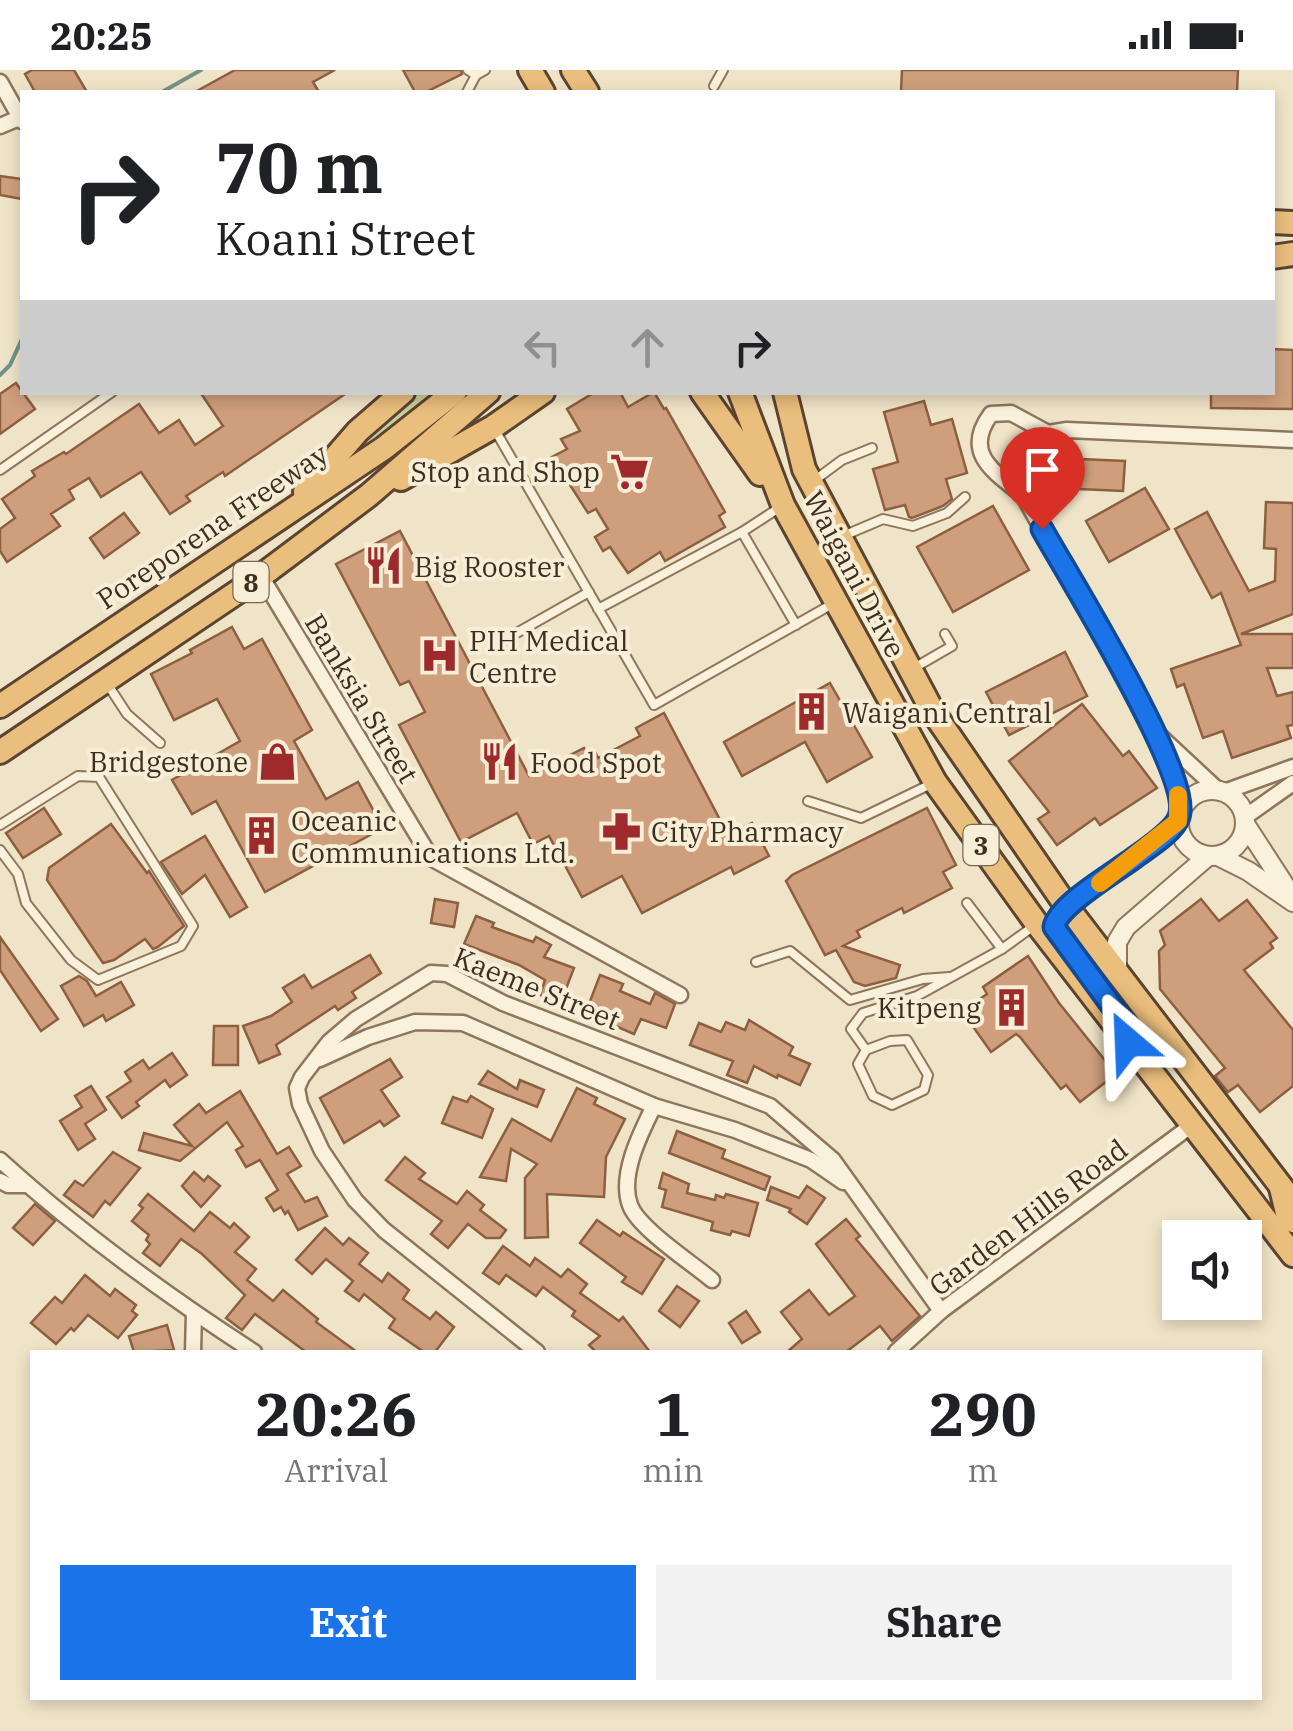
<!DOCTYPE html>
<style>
body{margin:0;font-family:"IBM Plex Serif",serif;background:#f2f2f2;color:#202124;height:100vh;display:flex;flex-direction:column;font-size:38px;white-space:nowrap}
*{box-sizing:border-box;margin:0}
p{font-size:32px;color:#757577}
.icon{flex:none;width:55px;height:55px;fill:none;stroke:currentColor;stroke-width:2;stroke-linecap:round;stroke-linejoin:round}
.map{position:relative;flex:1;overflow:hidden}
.sheet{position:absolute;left:30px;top:1280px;width:1232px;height:350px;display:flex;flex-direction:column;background:#fff;border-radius:0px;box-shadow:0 5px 15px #0003}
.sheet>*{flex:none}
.banner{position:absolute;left:20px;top:20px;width:1255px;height:305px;border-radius:0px;box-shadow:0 5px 15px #0003;background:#fff;color:#202124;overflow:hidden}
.tools{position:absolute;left:1162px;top:1150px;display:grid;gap:20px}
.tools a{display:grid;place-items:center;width:100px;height:100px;border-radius:0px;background:#fff;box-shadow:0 5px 15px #0003;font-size:50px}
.pin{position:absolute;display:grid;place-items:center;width:85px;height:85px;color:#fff;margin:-102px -42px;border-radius:50% 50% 50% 0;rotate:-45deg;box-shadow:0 0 10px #0007}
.pin .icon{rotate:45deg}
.me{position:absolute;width:110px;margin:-55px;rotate:334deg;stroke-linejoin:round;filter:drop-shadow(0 0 8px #0008)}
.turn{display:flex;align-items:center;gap:35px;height:210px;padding:0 30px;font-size:45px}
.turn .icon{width:130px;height:130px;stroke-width:2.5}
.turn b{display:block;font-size:70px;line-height:85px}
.lanes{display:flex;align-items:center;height:95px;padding:0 30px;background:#0003;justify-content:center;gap:50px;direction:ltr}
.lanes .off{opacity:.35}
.eta{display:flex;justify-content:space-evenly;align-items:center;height:170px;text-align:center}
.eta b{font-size:60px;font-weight:700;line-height:70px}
.button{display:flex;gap:20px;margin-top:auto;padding:20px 30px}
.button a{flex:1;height:115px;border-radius:0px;background:#1a73e8;color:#fff;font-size:40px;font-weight:700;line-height:115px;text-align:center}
.button a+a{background:#f2f2f2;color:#202124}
.status{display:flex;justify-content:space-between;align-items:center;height:70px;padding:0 50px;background:#fff;direction:ltr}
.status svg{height:28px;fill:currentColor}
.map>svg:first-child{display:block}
.green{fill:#c9cf9b}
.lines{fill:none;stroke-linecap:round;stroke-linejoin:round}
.stream{stroke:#6f938a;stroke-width:4}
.building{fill:#cf9f7d;stroke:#8d5f41;stroke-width:2.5}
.service-casing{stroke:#8d765c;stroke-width:12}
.minor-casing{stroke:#8d765c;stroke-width:19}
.tertiary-casing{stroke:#8d765c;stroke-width:22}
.trunk-casing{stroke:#5b4430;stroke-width:28}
.service{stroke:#faf1dc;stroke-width:8}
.minor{stroke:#faf1dc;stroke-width:14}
.tertiary{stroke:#faf1dc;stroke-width:18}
.trunk{stroke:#eabe7c;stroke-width:22}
.route-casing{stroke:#114b97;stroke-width:25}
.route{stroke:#1a73e8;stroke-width:18}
.slow{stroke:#f59e0b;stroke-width:18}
.labels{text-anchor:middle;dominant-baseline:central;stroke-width:8;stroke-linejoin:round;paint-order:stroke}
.shield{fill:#f7eed8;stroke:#756857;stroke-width:2.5}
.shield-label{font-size:25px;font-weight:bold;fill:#3d2e20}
.poi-label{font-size:28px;fill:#3d2e20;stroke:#f7eed8;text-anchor:start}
.street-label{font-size:28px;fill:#3d2e20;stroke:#f7eed8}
</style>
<div class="status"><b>20:25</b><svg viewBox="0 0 49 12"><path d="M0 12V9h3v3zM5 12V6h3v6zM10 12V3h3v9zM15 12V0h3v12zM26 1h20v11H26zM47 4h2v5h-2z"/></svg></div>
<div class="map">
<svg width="1293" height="1661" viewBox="0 0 1293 1661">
<rect width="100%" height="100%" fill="#f0e4c8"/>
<path class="green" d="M409 323H441L325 408Z"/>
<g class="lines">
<g class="stream">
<path d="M162 22 201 0"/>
<path d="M0 305 10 295 22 269"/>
</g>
</g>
<g class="building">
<path d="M32 0H74L87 22H35L25 4Z"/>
<path d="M235 0H335L313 12 319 22H195Z"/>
<path d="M403 0H461L462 4 426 22H415Z"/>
<path d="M902 0H1238L1237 22H901Z"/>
<path d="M0 106 22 109V129L0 125Z"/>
<path d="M1272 279 1293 280V339L1211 338V322H1272Z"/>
<path d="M16 313 35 339 0 364V324Z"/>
<path d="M200 322H348L225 406 223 402 186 426 190 431 170 444 141 402 101 427 89 408 69 420 74 429 51 444 60 456 7 492 0 481V459L15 448 2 429 35 406 32 401 64 382 66 384 139 334 159 363 179 350 195 375 223 356Z"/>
<path d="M595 322H620L628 337 654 322 664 339 666 338 725 442 719 446 725 457 665 491 660 482 628 503 610 477 603 481 595 467 608 459 596 439 588 443 552 387 567 379 561 369 580 361 567 339Z"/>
<path d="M924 331 931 355 952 349 967 403 946 409 952 429 943 436 912 448 909 447 905 435 885 440 873 399 898 392 884 342Z"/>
<path d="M1057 388 1125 391 1123 421 1056 418Z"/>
<path d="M1145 418 1169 459 1109 492 1086 451Z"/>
<path d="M1266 432 1293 433V544L1241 564H1293V598H1267L1277 626 1293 622V655L1287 656 1291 668 1232 688 1223 661 1203 668 1184 614 1177 617 1171 599 1241 575 1221 523 1212 528 1175 459 1207 442 1249 521 1275 511 1276 479 1264 478Z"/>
<path d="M993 436 1029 500 953 542 917 477Z"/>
<path d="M124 443 139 463 104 488 90 468Z"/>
<path d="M400 461 529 706 584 678 586 683 594 679 598 688 640 666 636 658 664 643 728 765 752 753 769 786 734 804 731 797 642 843 622 806 582 827 549 766 533 774 517 743 461 772 399 655 425 642 409 611 400 615 336 494Z"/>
<path d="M232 557 244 579 262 569 312 660 294 671 326 729 358 712 383 758 265 822 216 731 192 744 172 710 240 671 217 629 174 650 151 604 192 583 190 580Z"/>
<path d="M1065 582 1087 626 1009 665 986 622Z"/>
<path d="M830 613 872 687 827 712 805 672 742 706 724 672Z"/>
<path d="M1082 634 1123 686 1129 681 1157 718 1100 755 1095 748 1057 775 1038 749 1049 742 1009 691Z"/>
<path d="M44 738 61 764 23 788 6 763Z"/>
<path d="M927 738 956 795 943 802 952 818 904 843 902 838 857 861 860 867 843 876 900 895 896 908 865 916 854 912 836 880 825 885 786 811 792 805Z"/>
<path d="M111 754 147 803 149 801 184 856 158 877 153 879 145 869 114 890 103 893 47 810 49 798Z"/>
<path d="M205 766 247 837 230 847 205 805 182 824 161 792Z"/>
<path d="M435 829 458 833 454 857 431 853Z"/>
<path d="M1201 829 1219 851 1247 830 1277 868 1270 873 1273 878 1244 900 1293 960V1016L1260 1042 1238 1015 1228 1022 1215 1006 1225 998 1160 919 1159 881 1165 875 1160 861Z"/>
<path d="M476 846 494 853 492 857 533 872 536 867 551 875 544 887 574 898 561 932 540 925 545 910 519 895 464 874Z"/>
<path d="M0 867 58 949 41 961 0 900Z"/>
<path d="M370 885 381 903 352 922 356 928 338 940 335 936 276 975 280 984 259 993 243 956 271 946 292 932 283 918 304 905 312 918Z"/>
<path d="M1028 886 1059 933 1116 1004 1080 1032 1066 1015 1061 1019 1020 967 1016 964 991 982 962 941 987 924 983 917Z"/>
<path d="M600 905 623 914 620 921 650 934 655 923 675 934 666 958 641 949 634 964 613 955 616 950 587 939Z"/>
<path d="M79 906 87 911 96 926 121 912 134 935 106 951 103 945 84 956 61 916Z"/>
<path d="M749 950 793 977 789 985 810 994 800 1015 778 1005 777 1008 754 996 747 1013 727 1005 733 991 690 975 699 953 721 962 726 952 745 960Z"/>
<path d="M214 956H238V995H213Z"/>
<path d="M172 983 187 1005 170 1017 165 1010 136 1032 139 1036 122 1048 107 1027 131 1011 125 1002 143 990 149 999Z"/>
<path d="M390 989 402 1007 381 1020 399 1046 384 1056 380 1051 344 1073 320 1028Z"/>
<path d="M488 1001 517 1019 520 1010 544 1020 537 1037 479 1014Z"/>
<path d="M91 1016 106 1040 85 1054 95 1069 78 1080 60 1051 82 1037 75 1026Z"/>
<path d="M577 1018 597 1028 594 1034 625 1049 606 1087 604 1127 547 1124 548 1167 525 1168V1108L537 1094 511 1079 506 1111 480 1107 512 1049 551 1071Z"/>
<path d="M240 1021 277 1084 289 1077 301 1096 287 1104 305 1132 317 1127 327 1146 298 1160 288 1141 285 1144 281 1137 274 1141 266 1128 278 1120 260 1090 246 1097 236 1080 243 1076 227 1052 180 1091 139 1080 144 1063 192 1076 174 1055 199 1034 206 1043Z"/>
<path d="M471 1026 493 1039 482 1068 442 1053 453 1027 467 1032Z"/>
<path d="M677 1061 725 1080 722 1088 770 1107 765 1120 669 1083Z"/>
<path d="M113 1082 140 1098 110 1135 105 1131 93 1147 64 1125 75 1111 83 1116Z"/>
<path d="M405 1087 425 1103 419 1109 457 1134 467 1121 484 1135 480 1140 506 1160 500 1168H486L468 1154 448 1178 431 1164 442 1151 386 1110Z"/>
<path d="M194 1102 204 1111 208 1106 220 1116 201 1137 182 1116Z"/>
<path d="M663 1103 689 1114 687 1123 715 1130 716 1125 724 1128 726 1124 758 1133 749 1166 732 1161 730 1165 711 1160 713 1152 662 1137 666 1120 659 1118Z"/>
<path d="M807 1116 825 1128 807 1154 789 1142 791 1139 767 1130 771 1117 799 1128Z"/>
<path d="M148 1124 194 1161 210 1142 230 1158 234 1153 249 1167 235 1182 256 1199 247 1210 273 1231 283 1220 318 1249 316 1252 357 1282H306L255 1244 242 1260 226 1248 245 1225 202 1184 181 1169 160 1196 143 1183 150 1174 146 1170 149 1165 132 1151 143 1138 139 1135Z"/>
<path d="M35 1134 55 1151 33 1175 13 1158Z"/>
<path d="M846 1149 860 1166 856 1169 920 1246 892 1271 880 1256 846 1282H787L802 1269 781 1242 809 1220 829 1245 855 1226 816 1174Z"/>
<path d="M597 1150 620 1166 623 1162 664 1189 642 1224 622 1212 626 1207 580 1173Z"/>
<path d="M325 1158 343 1175 349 1168 368 1183 359 1194 382 1212 388 1203 409 1220 403 1229 430 1249 436 1242 454 1257 435 1282H424L389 1258 395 1249 364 1224 359 1231 345 1221 353 1211 326 1189 312 1204 296 1190Z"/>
<path d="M503 1176 530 1196 535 1188 561 1207 568 1199 587 1214 580 1223 619 1251 623 1247 650 1282H596L589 1275 600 1266 572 1246 575 1241 543 1217 536 1226 506 1205 499 1214 483 1203Z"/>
<path d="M85 1205 110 1226 115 1219 136 1235 132 1241 137 1245 118 1268 88 1245 74 1261 71 1258 56 1274 31 1253 55 1227 62 1233Z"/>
<path d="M677 1216 699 1231 680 1257 659 1241Z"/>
<path d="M746 1241 760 1262 742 1273 729 1253Z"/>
<path d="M167 1255 174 1280 134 1282 129 1266Z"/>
</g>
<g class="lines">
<defs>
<g id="service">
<path d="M468 0 476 5 485 0"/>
<path d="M714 16 723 0"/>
<path d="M467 22 476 5"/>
<path d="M495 360 654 635 834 533"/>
<path d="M0 400 112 322"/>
<path d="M815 410 842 390 872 378"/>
<path d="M742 462 796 555"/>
<path d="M843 466 883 449 913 456 947 443 965 427"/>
<path d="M598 539 742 462 782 436"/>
<path d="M497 574 589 522"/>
<path d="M914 598 952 576 945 564"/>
<path d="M108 615 127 644 160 673"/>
<path d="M808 731 861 748 931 714"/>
<path d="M0 755 78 706 99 707 193 856 181 876 98 910 71 890 26 833 18 804 0 780"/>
<path d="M967 833 1002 879 1034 856"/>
<path d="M756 892 790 881 850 930 923 909 949 907"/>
<path d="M866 980 858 994 873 1026 892 1035 924 1020 928 1005 907 970 890 971 866 980 851 959 863 943 917 926 1002 879"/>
</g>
<g id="minor">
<path d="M0 12 22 51"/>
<path d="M0 56 19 48"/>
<path d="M1023 425C994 402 962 383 991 344L1011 343 1048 363"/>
<path d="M261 506 431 788 680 925"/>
<path d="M1161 667 1219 721"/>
<path d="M1224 722 1293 697"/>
<path d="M1180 741 1177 719 1156 663 1023 425 1019 396 1048 363 1067 360 1293 370"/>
<path d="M1245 747 1293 713"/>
<path d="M320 989 368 967 415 952 463 953 654 1036 735 1060 811 1090 843 1112"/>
<path d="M654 1036C641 1062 619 1105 630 1135 638 1158 692 1193 712 1210"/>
<path d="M0 1090C78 1161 166 1225 254 1282"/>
<path d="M0 1111 8 1115H28"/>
<path d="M193 1282 194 1243"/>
<path d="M537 1282 384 1160 355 1130 322 1081 300 1034 297 1018 302 1007 329 972 356 949 431 903 447 904 503 933 770 1036 833 1090 941 1241"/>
<path d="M896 1282 941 1241 1192 1055"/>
</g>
<g id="tertiary">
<circle cx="1212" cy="753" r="33"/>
<path d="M1245 754 1291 825"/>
<path d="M1218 786 1248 801 1293 832"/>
<path d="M1067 837 1146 779 1178 751"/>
<path d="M1117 903V872L1126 857 1207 787"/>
</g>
<g id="trunk">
<path d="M530 0 543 22"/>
<path d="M573 0 587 22"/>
<path d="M1272 152 1293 153"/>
<path d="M1272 187 1293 184"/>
<path d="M702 322 760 404"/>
<path d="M740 322 783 435 935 712 1037 854 1293 1185"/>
<path d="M785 322 804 399 933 642 1067 837 1293 1132"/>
<path d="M401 409 493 357 543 322"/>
<path d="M305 422 358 361 403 322"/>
<path d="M0 636 384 378 455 322"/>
<path d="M0 682 261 506 369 425 488 322"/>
<path d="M1281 1118 1287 1143 1293 1151"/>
</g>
</defs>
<use href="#service" class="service-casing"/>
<use href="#minor" class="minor-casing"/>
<use href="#tertiary" class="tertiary-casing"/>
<use href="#trunk" class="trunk-casing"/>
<use href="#service" class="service"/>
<use href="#minor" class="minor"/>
<use href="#tertiary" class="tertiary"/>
<use href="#trunk" class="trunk"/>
</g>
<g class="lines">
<defs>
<path id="route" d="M1042 459C1067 504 1194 707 1179 747 1173 763 1147 778 1134 788 1114 803 1058 835 1054 857L1125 954 1128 972"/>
</defs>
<use href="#route" class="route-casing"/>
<use href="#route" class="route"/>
<path class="slow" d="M1100 813 1178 751V725"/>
</g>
<defs>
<symbol id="supermarket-bare" viewBox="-9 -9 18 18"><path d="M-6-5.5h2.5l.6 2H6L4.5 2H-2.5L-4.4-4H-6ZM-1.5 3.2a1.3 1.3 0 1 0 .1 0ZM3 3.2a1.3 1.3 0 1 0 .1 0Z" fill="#9e2a2b" stroke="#f7eed8" stroke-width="2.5" paint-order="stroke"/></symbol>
<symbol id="restaurant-bare" viewBox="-9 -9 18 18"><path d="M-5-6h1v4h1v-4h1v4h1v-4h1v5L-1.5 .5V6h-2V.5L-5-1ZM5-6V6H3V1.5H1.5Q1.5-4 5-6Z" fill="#9e2a2b" stroke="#f7eed8" stroke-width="2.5" paint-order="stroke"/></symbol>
<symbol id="hospital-bare" viewBox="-9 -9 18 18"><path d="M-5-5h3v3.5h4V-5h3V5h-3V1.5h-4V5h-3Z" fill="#9e2a2b" stroke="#f7eed8" stroke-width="2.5" paint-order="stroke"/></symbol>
<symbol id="building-bare" viewBox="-9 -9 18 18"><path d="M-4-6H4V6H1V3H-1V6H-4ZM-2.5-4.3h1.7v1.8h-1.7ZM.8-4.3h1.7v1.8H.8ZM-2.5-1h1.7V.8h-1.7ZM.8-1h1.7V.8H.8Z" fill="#9e2a2b" stroke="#f7eed8" stroke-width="2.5" paint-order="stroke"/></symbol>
<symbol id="shop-bare" viewBox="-9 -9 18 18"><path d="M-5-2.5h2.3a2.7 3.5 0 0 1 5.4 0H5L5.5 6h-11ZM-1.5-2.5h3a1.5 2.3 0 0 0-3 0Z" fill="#9e2a2b" stroke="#f7eed8" stroke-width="2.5" paint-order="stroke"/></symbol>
<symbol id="pharmacy-bare" viewBox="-9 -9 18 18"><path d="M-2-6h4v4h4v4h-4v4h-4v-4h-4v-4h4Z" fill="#9e2a2b" stroke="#f7eed8" stroke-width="2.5" paint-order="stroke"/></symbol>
</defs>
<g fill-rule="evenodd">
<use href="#supermarket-bare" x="602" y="374" width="55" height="55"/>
<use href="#restaurant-bare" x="356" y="468" width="55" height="55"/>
<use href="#hospital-bare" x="412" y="558" width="55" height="55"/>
<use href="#building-bare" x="784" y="614" width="55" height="55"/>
<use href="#shop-bare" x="250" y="664" width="55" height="55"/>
<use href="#restaurant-bare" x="472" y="664" width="55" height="55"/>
<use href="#pharmacy-bare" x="594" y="734" width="55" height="55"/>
<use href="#building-bare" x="234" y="738" width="55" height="55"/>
<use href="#building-bare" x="984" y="910" width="55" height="55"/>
</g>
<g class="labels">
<g class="shield">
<rect x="233.5" y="492" width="35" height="40" rx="8"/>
<rect x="963.5" y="755" width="35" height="40" rx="8"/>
</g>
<g class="shield-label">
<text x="251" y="512">8</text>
<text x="981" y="775">3</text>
</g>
<g class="poi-label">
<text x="600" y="401" text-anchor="end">Stop and Shop</text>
<text x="414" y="496">Big Rooster</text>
<text x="469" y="570">PIH Medical<tspan x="469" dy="32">Centre</tspan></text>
<text x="842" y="642">Waigani Central</text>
<text x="248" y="691" text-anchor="end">Bridgestone</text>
<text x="530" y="692">Food Spot</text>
<text x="291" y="750">Oceanic<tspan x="291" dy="32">Communications Ltd.</tspan></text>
<text x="651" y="761">City Pharmacy</text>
<text x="981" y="937" text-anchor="end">Kitpeng</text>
</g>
<g class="street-label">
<text transform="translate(212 456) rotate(-34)">Poreporena Freeway</text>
<text transform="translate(855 504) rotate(62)">Waigani Drive</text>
<text transform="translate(362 628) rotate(59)">Banksia Street</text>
<text transform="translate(537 918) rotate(22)">Kaeme Street</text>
<text transform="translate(1028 1147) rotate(-37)">Garden Hills Road</text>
</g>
</g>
</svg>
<div class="tools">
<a><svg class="icon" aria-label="sound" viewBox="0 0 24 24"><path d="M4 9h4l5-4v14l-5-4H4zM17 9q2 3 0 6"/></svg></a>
</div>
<div class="pin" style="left:1042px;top:459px;background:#d93025"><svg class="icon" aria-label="arrive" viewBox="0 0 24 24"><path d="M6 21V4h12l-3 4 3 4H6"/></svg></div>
<svg class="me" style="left:1128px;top:972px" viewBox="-20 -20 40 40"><path d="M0-17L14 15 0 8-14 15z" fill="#1a73e8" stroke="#fff" stroke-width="4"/></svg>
<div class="banner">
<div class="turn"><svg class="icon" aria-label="right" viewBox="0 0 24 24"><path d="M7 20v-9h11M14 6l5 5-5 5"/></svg><div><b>70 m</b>Koani Street</div></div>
<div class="lanes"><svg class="icon off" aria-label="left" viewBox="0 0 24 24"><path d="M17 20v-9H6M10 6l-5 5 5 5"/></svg><svg class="icon off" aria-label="ahead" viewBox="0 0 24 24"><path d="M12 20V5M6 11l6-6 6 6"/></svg><svg class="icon" aria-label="right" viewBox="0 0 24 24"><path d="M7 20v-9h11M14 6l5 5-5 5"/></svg></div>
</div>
<section class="sheet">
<div class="eta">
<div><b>20:26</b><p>Arrival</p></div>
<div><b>1</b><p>min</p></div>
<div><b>290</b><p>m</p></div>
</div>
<div class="button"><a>Exit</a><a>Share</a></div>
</section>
</div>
